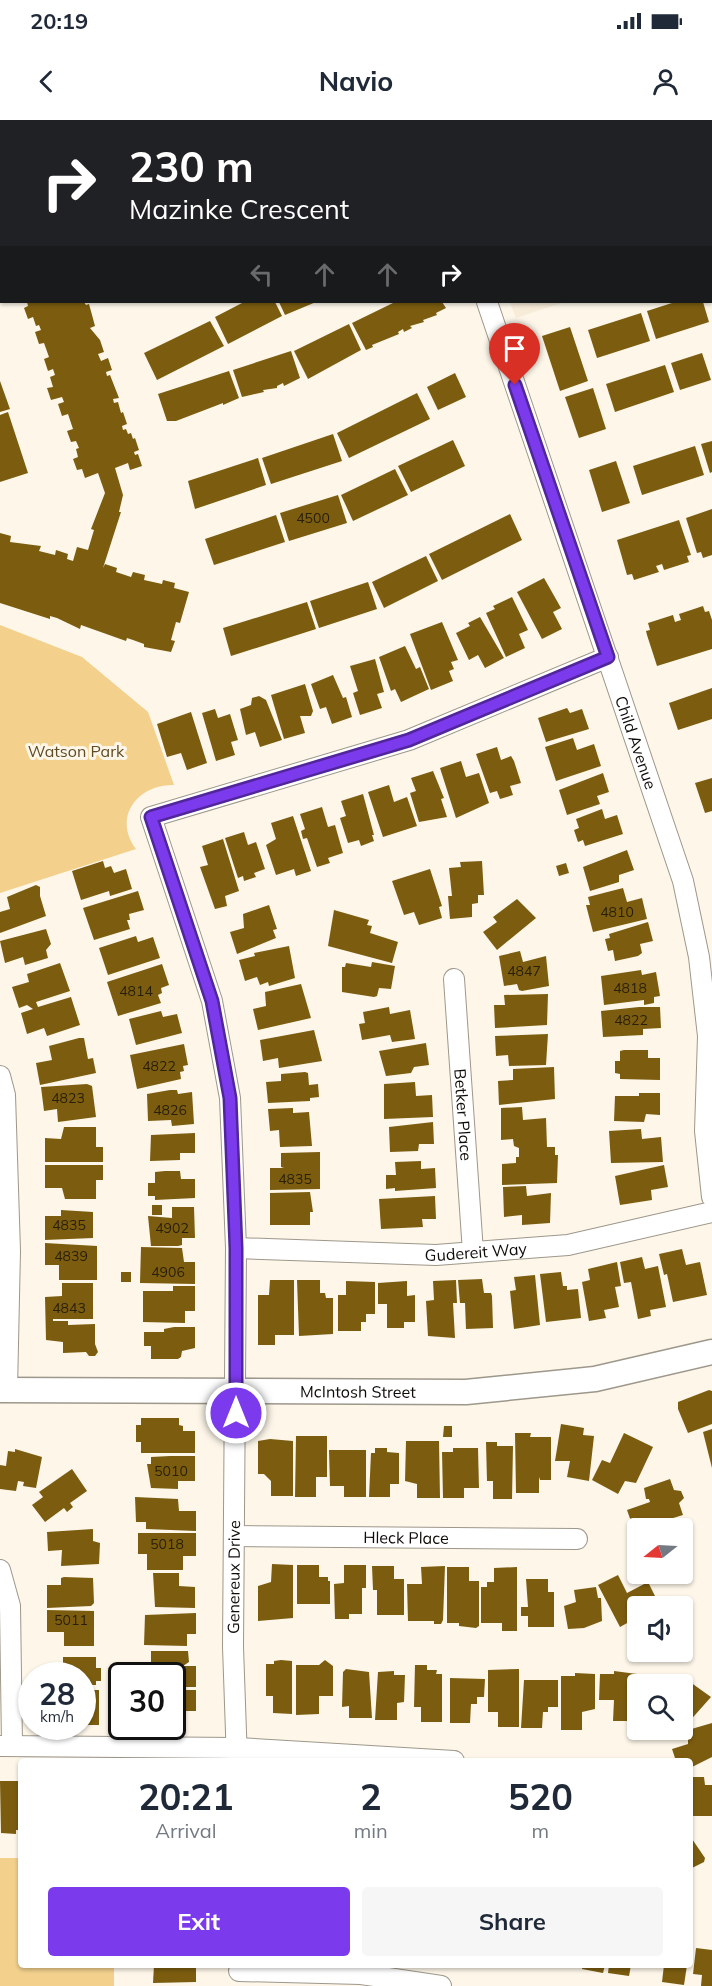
<!DOCTYPE html>
<style>
body{margin:0;font-family:Mulish,sans-serif;background:#f6f6f7;color:#1f2937;height:100vh;display:flex;flex-direction:column;font-size:22px;white-space:nowrap}
*{box-sizing:border-box;margin:0}
p{font-size:20px;color:#747a83}
.icon{flex:none;width:33px;height:33px;fill:none;stroke:currentColor;stroke-width:2;stroke-linecap:round;stroke-linejoin:round}
.map{position:relative;flex:1;overflow:hidden}
.details{position:absolute;left:18px;top:1638px;width:675px;height:210px;display:flex;flex-direction:column;background:#fff;border-radius:6px;box-shadow:0 2px 4px #0004}
.details>*{flex:none}
.top-card{position:absolute;left:0px;top:0px;width:712px;height:183px;box-shadow:0 2px 4px #0004;background:#202124;color:#fff;overflow:hidden}
.needle{width:39px;rotate:252deg}
.buttons{position:absolute;left:627px;top:1398px;display:grid;gap:12px}
.buttons a{display:grid;place-items:center;width:66px;height:66px;border-radius:6px;background:#fff;box-shadow:0 2px 4px #0004;font-size:30px}
.speed{position:absolute;left:18px;top:1542px;display:flex;gap:12px;font-size:30px;font-weight:700;text-align:center}
.speed>*{display:grid;place-content:center;width:78px;height:78px;border-radius:50%;background:#fff;box-shadow:0 2px 4px #0004;line-height:1}
.speed small{font-size:15px;font-weight:400}
.speed .limit{border:3px solid #111;border-radius:9px;background:#fff;color:#111}
.pin{position:absolute;display:grid;place-items:center;width:51px;height:51px;color:#fff;margin:-62px -26px;border-radius:50% 50% 50% 0;rotate:-45deg;box-shadow:0 0 6px #0007}
.pin .icon{rotate:45deg}
.me{position:absolute;width:66px;margin:-33px;rotate:0deg;stroke-linejoin:round;filter:drop-shadow(0 0 4px #0008)}
.turn{display:flex;align-items:center;gap:21px;height:126px;padding:0 30px;font-size:27px}
.turn .icon{width:78px;height:78px;stroke-width:2.5}
.turn b{display:block;font-size:42px;line-height:51px}
.lanes{display:flex;align-items:center;height:57px;padding:0 30px;background:#0003;justify-content:center;gap:30px;direction:ltr}
.lanes .off{opacity:.35}
.eta{display:flex;justify-content:space-evenly;align-items:center;height:102px;text-align:center}
.eta b{font-size:36px;font-weight:700;line-height:42px}
.action{display:flex;gap:12px;margin-top:auto;padding:12px 30px}
.action a{flex:1;height:69px;border-radius:6px;background:#7c3aed;color:#fff;font-size:24px;font-weight:700;line-height:69px;text-align:center}
.action a+a{background:#f6f6f7;color:#1f2937}
.status{display:flex;justify-content:space-between;align-items:center;height:42px;padding:0 30px;background:#fff;direction:ltr}
.status svg{height:16px;fill:currentColor}
header{display:flex;justify-content:space-between;align-items:center;height:78px;padding:0 30px;background:#fff;font-size:27px;font-weight:700}
.map>svg:first-child{display:block}
.built{fill:#f7ecd8}
.green{fill:#f3d18d}
.building{fill:#7c5d0f}
.lines{fill:none;stroke-linecap:round;stroke-linejoin:round}
.service-casing{stroke:#9e978b;stroke-width:14}
.minor-casing{stroke:#9e978b;stroke-width:22}
.tertiary-casing{stroke:#9e978b;stroke-width:27}
.service{stroke:#fff;stroke-width:10}
.minor{stroke:#fff;stroke-width:20}
.tertiary{stroke:#fff;stroke-width:24}
.route-casing{stroke:#51269a;stroke-width:15}
.route{stroke:#7c3aed;stroke-width:10}
.labels{text-anchor:middle;dominant-baseline:central;stroke-width:6;stroke-linejoin:round;paint-order:stroke}
.number-label{font-size:14px;fill:#2a200a}
.street-label{font-size:16px;fill:#0e0c08;stroke:#fdf6e9}
.park-label{font-size:16px;fill:#5e4b25;stroke:#fdf6e9}
</style>
<div class="status"><b>20:19</b><svg viewBox="0 0 49 12"><path d="M0 12V9h3v3zM5 12V6h3v6zM10 12V3h3v9zM15 12V0h3v12zM26 1h20v11H26zM47 4h2v5h-2z"/></svg></div>
<header><svg class="icon" aria-label="back" viewBox="0 0 24 24"><path d="M15 5l-7 7 7 7"/></svg>Navio<svg class="icon" aria-label="person" viewBox="0 0 24 24"><circle cx="12" cy="8" r="4"/><path d="M4 21q1-7 8-7t8 7"/></svg></header>
<div class="map">
<svg width="712" height="1866" viewBox="0 0 712 1866">
<rect width="100%" height="100%" fill="#fdf6e9"/>
<g class="built">
<path d="M450 0H712V131L711 2Z"/>
<path d="M510 182H564L516 198Z"/>
</g>
<g class="green">
<path d="M0 505 82 537 148 592 174 665C138 664 112 697 136 729L0 773Z"/>
<path d="M0 1738H21V1845H114V1866H0Z"/>
</g>
<g class="building">
<path d="M27 182H84L86 185 89 184 95 206 90 208 100 220 104 232 98 234 101 241 108 238 112 250 106 252 107 256 110 255 119 278 113 279 114 283 118 282 121 293 123 292 127 304 122 306 123 310 126 309 128 314 131 313 133 319 135 318 139 330 134 332 135 335 138 334 142 346 130 350 128 343 115 348 123 375 119 392H121L103 448 105 444 117 448 116 452 131 457 133 452 145 455 144 460 162 464 163 460 175 463 174 468 189 472 180 503 176 502 171 520 175 521 171 532 144 527V524L133 520 127 518 126 521 81 505 80 509 57 498 50 496V499L0 483V413L11 416 10 422 41 426 39 431 55 435 56 430 68 434 67 439 73 441 77 427 88 430 94 410 91 409 105 373 98 353 85 358 82 349 77 350 73 339 78 337 76 329 79 328 76 321 71 322 67 311 73 309 68 294 62 296 58 284 64 282 62 277 51 280 47 268 53 267 50 257 55 255 53 249 48 251 44 239 49 237 44 223 39 224 35 212 41 210 39 205 36 206 33 197 28 199 24 188 28 186Z"/>
<path d="M244 182H275L282 196 228 224 215 197Z"/>
<path d="M279 182H316L285 195Z"/>
<path d="M395 182H442L446 188 436 193 437 195 423 200 424 202 410 206 412 208 404 212 403 209 398 212 399 214 372 225 373 227 366 230 352 203Z"/>
<path d="M675 182H703L709 202 656 219 647 191Z"/>
<path d="M641 193 650 221 597 238 588 210Z"/>
<path d="M210 201 224 226 157 260 144 233Z"/>
<path d="M349 204 361 230 308 259 294 231Z"/>
<path d="M570 207 588 261 560 271 542 216Z"/>
<path d="M291 231 300 258 284 266 283 263 277 266V268L263 270 264 272 242 277 233 250Z"/>
<path d="M702 233 711 260 680 270 671 243Z"/>
<path d="M665 245 674 272 615 292 606 264Z"/>
<path d="M229 251 239 278 223 285V283L176 301H167L158 274Z"/>
<path d="M455 253 466 277 438 290 427 267Z"/>
<path d="M0 261 10 289 0 292Z"/>
<path d="M593 268 606 309 579 318 565 277Z"/>
<path d="M417 273 430 299 349 338 337 313Z"/>
<path d="M8 292 28 353 0 362V295Z"/>
<path d="M333 314 342 341 271 364 262 338Z"/>
<path d="M453 320 465 346 411 372 398 346Z"/>
<path d="M712 321V352L710 353 701 324Z"/>
<path d="M695 326 704 355 642 375 633 346Z"/>
<path d="M258 338 266 365 195 389 188 361Z"/>
<path d="M616 341 630 383 602 392 589 350Z"/>
<path d="M395 349 408 375 353 401 341 375Z"/>
<path d="M338 375 347 403 289 421 280 393Z"/>
<path d="M712 389V435L703 438 701 432 697 433 686 398Z"/>
<path d="M510 394 522 420 442 460 429 434Z"/>
<path d="M276 395 285 422 214 445 205 419Z"/>
<path d="M679 400 691 435 687 436 689 442 664 450 662 444 656 446 659 452 634 460 632 454 627 455 617 420Z"/>
<path d="M426 436 438 461 384 488 372 462Z"/>
<path d="M544 458 561 488 553 492 562 509 542 519 517 472Z"/>
<path d="M368 462 377 489 319 508 310 481Z"/>
<path d="M512 477 528 510 519 514 525 528 506 537 486 493 495 489 493 486Z"/>
<path d="M307 482 316 509 231 536 223 508Z"/>
<path d="M703 486 705 492 709 491 712 500V529L657 546 647 515 646 511 650 510 648 503 673 495 675 502 681 500 679 494Z"/>
<path d="M480 497 504 538 485 548 478 535 469 540 456 513 470 506 468 503Z"/>
<path d="M442 502 458 540 451 542 454 549 449 551 453 561 431 570 410 514Z"/>
<path d="M405 526 416 549 420 547 429 569 401 582 395 569 391 571 379 537Z"/>
<path d="M375 539 384 572 377 574 382 588 360 595 353 573 358 571 350 546Z"/>
<path d="M333 555 343 578 346 577 352 597 332 604 326 587 320 589 311 564Z"/>
<path d="M305 564 313 591 311 596H300L305 613 284 619 271 575Z"/>
<path d="M712 568V599L678 610 669 583Z"/>
<path d="M259 576 266 580 282 620 260 627 255 612 246 615 240 589 251 585 252 578Z"/>
<path d="M567 588 570 593 582 589 589 609 546 622 538 598Z"/>
<path d="M215 589 218 598 230 594 238 620 231 622 235 635 216 641 202 593Z"/>
<path d="M191 592 207 643 187 650 181 633 167 637 157 604Z"/>
<path d="M573 618 577 630 594 624 601 646 556 661 545 627Z"/>
<path d="M497 627 501 640 511 636 514 641 521 663 510 666 513 675 500 679 497 671 490 673 476 634Z"/>
<path d="M461 641 466 657 479 653 489 683 456 698 440 648Z"/>
<path d="M433 651 444 678 441 679 447 697 419 702 410 673 416 671 411 658Z"/>
<path d="M603 653 609 672 597 676 600 684 567 695 559 670Z"/>
<path d="M712 658V691L705 693 695 663Z"/>
<path d="M389 665 394 682 407 677 417 706 383 717 368 672Z"/>
<path d="M363 674 374 715H372L374 721 361 726 359 720 348 723 340 698 346 696 341 681Z"/>
<path d="M322 687 328 707 335 705 343 733 328 738 330 743 317 747 307 718 303 719 301 711 305 709 300 694Z"/>
<path d="M602 689 605 699 617 695 623 714 585 726 583 720 578 722 574 710 579 708 576 699Z"/>
<path d="M293 696 311 751 296 756 294 749 276 755 266 725 276 719 271 703Z"/>
<path d="M244 712 248 725 256 722 265 749 254 753 256 757 244 761 243 756 238 758 225 718Z"/>
<path d="M223 719 239 771 225 776 227 786 215 789 200 747 208 745 202 726Z"/>
<path d="M627 730 634 750 619 755V762L590 771 583 747Z"/>
<path d="M103 741 105 748 111 746 114 753 126 749 132 769 110 776 109 771 81 780 72 751Z"/>
<path d="M482 741 484 775H478V783L472 784V797L450 799 448 776H452L449 748 461 747 460 742Z"/>
<path d="M566 743 569 753 559 756 556 746Z"/>
<path d="M430 749 442 786 439 787 442 798 419 805 414 792 404 795 392 761Z"/>
<path d="M36 765 40 767V776L46 796 0 813V792L10 789 7 777Z"/>
<path d="M623 768 627 782 642 778 647 799 593 812 586 785H590L588 777Z"/>
<path d="M138 771 144 790 129 794 130 800H127L130 809 94 820 83 788Z"/>
<path d="M517 779 536 798 497 830 483 812 497 802 493 797Z"/>
<path d="M269 785 277 809 273 810 276 818 237 834 230 812 244 808 243 794Z"/>
<path d="M334 790 369 800 367 805 372 806 370 813 398 822 392 843 328 826Z"/>
<path d="M648 802 653 821 640 824 642 833 638 836 615 841 613 830 608 831 605 819 610 818 609 814Z"/>
<path d="M46 809 51 824 46 830 48 838 25 845 23 837 5 843 0 821Z"/>
<path d="M136 816 138 822 153 817 160 838 108 855 99 828Z"/>
<path d="M289 826 295 858 269 866 268 862 260 865 257 857 245 861 239 840 255 836 254 833Z"/>
<path d="M520 831 523 842 546 836 549 866 522 871 519 870 517 864 504 866 499 836Z"/>
<path d="M372 842 395 846 391 869 379 868 377 876 374 877 342 872V847H345L346 843 371 847Z"/>
<path d="M60 843 70 871 36 882 38 887 71 877 80 905 47 916 44 908 27 914 21 893 33 889 27 885 19 888 12 867 29 862 27 854Z"/>
<path d="M162 844 169 865 161 868 162 873 158 875 161 883 118 896 107 862Z"/>
<path d="M641 850 642 855 656 852 660 876 654 877V883L644 885V880L604 885 601 856Z"/>
<path d="M301 864 311 898 258 910 253 889 266 886 265 872Z"/>
<path d="M548 874 547 905 495 908 494 885H505L504 875Z"/>
<path d="M389 887 390 894 410 890 415 919 392 922 390 915 362 920 359 904 365 903 363 892Z"/>
<path d="M639 887H660L661 908 643 909V915L603 917 601 891Z"/>
<path d="M161 891 163 897 177 894 182 913 136 925 129 899Z"/>
<path d="M314 910 322 941 279 948 278 938 263 941 260 920Z"/>
<path d="M548 914 546 945 509 946 508 935 496 936 495 916Z"/>
<path d="M79 918H84L88 939 93 938 96 953 40 965 36 943 52 940 49 926Z"/>
<path d="M426 923 429 945 414 947 411 953 386 956 379 931Z"/>
<path d="M184 924 188 945 183 946 184 951 180 952 181 959 137 969 130 935Z"/>
<path d="M624 930H648V938H660V960L620 959V954L615 953V941H620V931Z"/>
<path d="M554 947 555 979 499 985 498 961 513 960V949Z"/>
<path d="M305 952 308 953 309 965 318 964 319 977 310 978V981L268 983 266 962 281 961V954Z"/>
<path d="M415 962 416 976 432 975 433 997 384 999V964Z"/>
<path d="M87 964 92 966 96 997 58 1002 57 989 44 991 41 967Z"/>
<path d="M170 970H177L178 974 192 972 194 1004 172 1006 171 1000 148 1001 147 974Z"/>
<path d="M639 973H660V995L646 994 644 1002 614 1001 615 976H639Z"/>
<path d="M522 987 523 1000 546 998 547 1027H555V1035H558L557 1063 502 1065V1044L516 1043V1037H519V1028L514 1026 513 1019 501 1020V988Z"/>
<path d="M293 988V993L309 992 312 1026 280 1027 279 1010 270 1011 268 989Z"/>
<path d="M433 1002 434 1024H419L418 1031 390 1032 389 1007Z"/>
<path d="M64 1007H96V1027H103V1042H45V1018L61 1019Z"/>
<path d="M641 1009 642 1019 661 1017 663 1042 611 1043 609 1011Z"/>
<path d="M195 1013V1033H180V1040L150 1041 151 1015Z"/>
<path d="M320 1032V1069L270 1070V1048H284L281 1047V1033Z"/>
<path d="M421 1041V1049L435 1048 436 1068 395 1071V1068L386 1069V1055H396L395 1042Z"/>
<path d="M45 1045H103V1060H96V1079H65L62 1068H45Z"/>
<path d="M664 1045 668 1067 651 1070 652 1080 620 1085 615 1056Z"/>
<path d="M165 1051H180L181 1059H195V1078L155 1080V1076H148V1063H155V1052Z"/>
<path d="M526 1066 527 1076 551 1073 550 1103 522 1105V1095L504 1097 503 1067Z"/>
<path d="M310 1072 313 1092H310V1105H270V1073Z"/>
<path d="M435 1076 436 1099H422L423 1107 381 1109 379 1079Z"/>
<rect x="152" y="1085" width="10" height="10"/>
<path d="M172 1087H194L195 1118H182V1125L178 1126H151L148 1096 172 1098Z"/>
<path d="M61 1090 93 1092V1118L45 1120V1096H61Z"/>
<path d="M45 1123 97 1126V1160H59V1145H45Z"/>
<path d="M141 1127 182 1128 184 1142H195V1164L140 1163Z"/>
<path d="M682 1129 686 1145 700 1142 707 1175 673 1182 667 1154 664 1155 659 1134Z"/>
<path d="M642 1137 645 1149 658 1146 666 1187 650 1190 651 1196 638 1199 631 1162 624 1163 620 1142Z"/>
<path d="M617 1142 621 1166 615 1167 619 1187 604 1190 606 1198 589 1201 582 1162 590 1160 588 1149Z"/>
<rect x="121" y="1152" width="10" height="10"/>
<path d="M561 1152 563 1166H567V1170L578 1169 581 1198 546 1202 540 1154Z"/>
<path d="M535 1155 540 1205 514 1209 510 1171 516 1170 514 1157Z"/>
<path d="M482 1159 484 1173H491L492 1176 493 1208 466 1209 465 1183H460L458 1160Z"/>
<path d="M270 1160H294V1215H275V1225H258V1175H269Z"/>
<path d="M297 1160H320V1173H325L326 1178H333V1214L299 1216Z"/>
<path d="M456 1160 457 1183H453L455 1218 428 1216 426 1181 434 1180 433 1161Z"/>
<path d="M346 1161 375 1162V1194H366V1202H361V1211H338V1175H346Z"/>
<path d="M407 1161V1176L415 1175V1202H404V1208H387V1184H378V1163Z"/>
<path d="M62 1163H93V1199H53V1201H68V1205L95 1204V1224L98 1232 95 1236H89L86 1232 63 1233V1222L46 1220 45 1177 62 1176Z"/>
<path d="M173 1166H195V1191H185V1203L143 1202V1171H173Z"/>
<path d="M174 1207H195V1228L182 1231 181 1237 178 1239H151V1226H144V1212H164V1209Z"/>
<path d="M709 1270 712 1271V1304L688 1313 678 1289V1282Z"/>
<path d="M141 1298H179V1305L183 1306V1311H195V1333H141V1322H136V1305H141Z"/>
<path d="M561 1304 584 1308 583 1315 594 1316 589 1361 567 1357 570 1341H555Z"/>
<path d="M444 1306H452V1317H443Z"/>
<path d="M712 1309V1348L703 1312Z"/>
<path d="M515 1313H531L530 1317H551V1360H540L539 1357V1373H516Z"/>
<path d="M624 1313 653 1327 636 1363 625 1361 618 1374 592 1360 602 1340 610 1343Z"/>
<path d="M296 1316H327V1357H316V1377H295Z"/>
<path d="M270 1319 293 1321V1376H271V1361L264 1354H258V1321Z"/>
<path d="M406 1321H439L440 1378H417V1364L405 1361Z"/>
<path d="M486 1322H497V1326H513L512 1379H493V1361H487Z"/>
<path d="M375 1328H387V1332L399 1333V1364H390V1377H369L371 1333H375Z"/>
<path d="M453 1328H478L479 1368H464V1378H443L442 1332H453Z"/>
<path d="M15 1329 42 1337 36 1368 23 1366 24 1362 18 1361 16 1371 0 1369V1345L6 1346 8 1331 15 1332Z"/>
<path d="M329 1330H366V1377H344V1366H330Z"/>
<path d="M170 1336H195V1361H178V1369L151 1368 147 1344H151V1337Z"/>
<path d="M72 1349 87 1371 70 1383 73 1387 67 1392 64 1388 45 1402 32 1385 43 1377 39 1372Z"/>
<path d="M670 1359 674 1370 681 1371 684 1378 679 1383 683 1395 634 1410 627 1390 650 1382 649 1379H646L644 1368Z"/>
<path d="M135 1377 178 1379 179 1391H196V1411L146 1409V1402H136Z"/>
<path d="M93 1409V1421L100 1423 99 1444 61 1446 62 1430 48 1431 47 1412Z"/>
<path d="M138 1413H196V1436H183V1450H147V1434H138Z"/>
<path d="M638 1413V1435H634L633 1414Z"/>
<path d="M682 1413H685V1422L688 1421 689 1434H686V1444H682Z"/>
<path d="M272 1444 293 1445V1498L258 1501V1466L271 1462Z"/>
<path d="M297 1445H319V1457H328V1461H330V1484H297Z"/>
<path d="M344 1445H366V1468H362V1494H349V1499H335L334 1464 344 1463Z"/>
<path d="M372 1446H394V1459H404V1495H377V1470H373Z"/>
<path d="M445 1446 443 1500 441 1504H434V1501H408L407 1464H422L421 1447Z"/>
<path d="M447 1447H469V1461H479V1506L476 1508 459 1506V1503H447Z"/>
<path d="M517 1447V1511H502V1503H481V1467H487V1462H494V1448Z"/>
<path d="M153 1453H179V1466L195 1467V1488L155 1487Z"/>
<path d="M618 1455 627 1473 648 1462 660 1486H638V1497L620 1507 598 1465Z"/>
<path d="M64 1457 93 1458 94 1483 91 1486 47 1488V1465H61V1458Z"/>
<path d="M526 1459H548V1472H554V1507H528V1496H521V1487H528Z"/>
<path d="M596 1467 598 1478H601L602 1501 584 1508 568 1509 564 1486 576 1482 574 1470Z"/>
<path d="M47 1490 94 1491V1526H64V1512H47Z"/>
<path d="M196 1493V1514H187V1526L144 1525 145 1495Z"/>
<path d="M151 1531H188L189 1542 183 1546H196V1567H172V1556H151Z"/>
<path d="M63 1537H96V1548H101V1561H96V1565H82V1556H47V1545L63 1546Z"/>
<path d="M281 1540 292 1541V1594L273 1593V1576H266V1544H274V1541Z"/>
<path d="M325 1540 333 1546V1576H319V1594L296 1595V1545H319Z"/>
<path d="M415 1545H427V1550H437L436 1554H442V1602H421V1587H414Z"/>
<path d="M346 1549 369 1552 372 1598H349V1586L342 1587 343 1552Z"/>
<path d="M519 1549V1607H498V1592H488V1550Z"/>
<path d="M394 1551V1555H405L404 1582 397 1583V1600H375L378 1552Z"/>
<path d="M614 1551 637 1554 635 1601H613L614 1580H599L600 1554H614Z"/>
<path d="M575 1553 595 1554V1589L582 1592V1610H561V1556H575Z"/>
<path d="M683 1557 711 1577 687 1604 682 1601V1564H677Z"/>
<path d="M450 1558 485 1559 484 1577H477V1584H471L470 1603H450Z"/>
<path d="M524 1560H558V1587H548V1592H543L542 1608H521Z"/>
<rect x="82" y="1570" width="17" height="35"/>
<path d="M172 1570H196V1591H185L181 1603H172Z"/>
<path d="M712 1603V1637L690 1648V1641H676L672 1629 688 1624V1610Z"/>
<path d="M690 1657H704L705 1665H712V1696H693Z"/>
<path d="M0 1661H21V1710H16V1714L1 1713Z"/>
<path d="M690 1716 705 1738 704 1742 690 1749Z"/>
<path d="M696 1828 712 1830V1866H701L702 1855 693 1854Z"/>
<path d="M154 1845H196V1862L153 1863Z"/>
<path d="M583 1845H605L603 1853 582 1849Z"/>
<path d="M609 1845H631L629 1856 608 1853Z"/>
<path d="M664 1845H687L684 1865 662 1862Z"/>
</g>
<g class="lines">
<defs>
<path id="service" d="M488 0V2"/>
<g id="minor">
<path d="M429 0V2"/>
<path id="s1" d="M487 182 683 761 699 837 708 916 705 1011 712 1077"/>
<path id="s2" d="M454 859 473 1132"/>
<path d="M0 956 5 975 10 1131 7 1270"/>
<path id="s3" d="M236 1128 436 1135 568 1125 712 1092"/>
<path id="s4" d="M234 1416 577 1419"/>
<path d="M0 1450 10 1486 12 1625"/>
<path d="M0 1626 237 1628 454 1641"/>
<path id="s5" d="M237 1641 233 1527 236 1128 230 978 212 881 151 697 409 620 608 537"/>
<path d="M239 1851 361 1854 441 1866"/>
</g>
<g id="tertiary">
<path d="M303 2 307 0"/>
<path d="M0 150 2 149"/>
<path id="s6" d="M0 1270 466 1272 595 1259 712 1232"/>
</g>
</defs>
<use href="#service" class="service-casing"/>
<use href="#minor" class="minor-casing"/>
<use href="#tertiary" class="tertiary-casing"/>
<use href="#service" class="service"/>
<use href="#minor" class="minor"/>
<use href="#tertiary" class="tertiary"/>
</g>
<g class="lines">
<defs>
<path id="route" d="M236 1293V1128L230 978 212 881 151 697 409 620 608 537 515 265"/>
</defs>
<use href="#route" class="route-casing"/>
<use href="#route" class="route"/>
</g>
<g class="labels">
<g class="number-label">
<text x="313" y="398">4500</text>
<text x="617" y="792">4810</text>
<text x="524" y="851">4847</text>
<text x="630" y="868">4818</text>
<text x="136" y="871">4814</text>
<text x="631" y="900">4822</text>
<text x="159" y="946">4822</text>
<text x="68" y="978">4823</text>
<text x="170" y="990">4826</text>
<text x="295" y="1059">4835</text>
<text x="69" y="1105">4835</text>
<text x="172" y="1108">4902</text>
<text x="71" y="1136">4839</text>
<text x="168" y="1152">4906</text>
<text x="69" y="1188">4843</text>
<text x="171" y="1351">5010</text>
<text x="167" y="1424">5018</text>
<text x="71" y="1500">5011</text>
</g>
<g class="street-label">
<text stroke="none"><textPath href="#s1" startOffset="465">Child Avenue</textPath></text>
<text stroke="none"><textPath href="#s2" startOffset="136">Betker Place</textPath></text>
<text stroke="none"><textPath href="#s3" startOffset="240">Gudereit Way</textPath></text>
<text stroke="none"><textPath href="#s6" startOffset="358">McIntosh Street</textPath></text>
<text stroke="none"><textPath href="#s4" startOffset="172">Hleck Place</textPath></text>
<text stroke="none"><textPath href="#s5" startOffset="184">Genereux Drive</textPath></text>
</g>
<g class="park-label">
<text x="76" y="631">Watson Park</text>
</g>
</g>
</svg>
<div class="buttons">
<a><svg class="needle" viewBox="-14 -14 28 28"><path d="M0-13l5 13h-10z" fill="#e53935"/><path d="M0 13l5-13h-10z" fill="#747a83"/></svg></a>
<a><svg class="icon" aria-label="sound" viewBox="0 0 24 24"><path d="M4 9h4l5-4v14l-5-4H4zM17 9q2 3 0 6"/></svg></a>
<a><svg class="icon" aria-label="search" viewBox="0 0 24 24"><circle cx="10" cy="10" r="6"/><path d="M15 15l6 6"/></svg></a>
</div>
<div class="speed"><div>28<small>km/h</small></div><div class="limit">30</div></div>
<div class="pin" style="left:515px;top:265px;background:#d93025"><svg class="icon" aria-label="arrive" viewBox="0 0 24 24"><path d="M6 21V4h12l-3 4 3 4H6"/></svg></div>
<svg class="me" style="left:236px;top:1293px" viewBox="-20 -20 40 40"><circle r="17" fill="#7c3aed" stroke="#fff" stroke-width="3"/><path d="M0-11L8 9 0 5-8 9z" fill="#fff"/></svg>
<div class="top-card">
<div class="turn"><svg class="icon" aria-label="right" viewBox="0 0 24 24"><path d="M7 20v-9h11M14 6l5 5-5 5"/></svg><div><b>230 m</b>Mazinke Crescent</div></div>
<div class="lanes"><svg class="icon off" aria-label="left" viewBox="0 0 24 24"><path d="M17 20v-9H6M10 6l-5 5 5 5"/></svg><svg class="icon off" aria-label="ahead" viewBox="0 0 24 24"><path d="M12 20V5M6 11l6-6 6 6"/></svg><svg class="icon off" aria-label="ahead" viewBox="0 0 24 24"><path d="M12 20V5M6 11l6-6 6 6"/></svg><svg class="icon" aria-label="right" viewBox="0 0 24 24"><path d="M7 20v-9h11M14 6l5 5-5 5"/></svg></div>
</div>
<section class="details">
<div class="eta">
<div><b>20:21</b><p>Arrival</p></div>
<div><b>2</b><p>min</p></div>
<div><b>520</b><p>m</p></div>
</div>
<div class="action"><a>Exit</a><a>Share</a></div>
</section>
</div>
